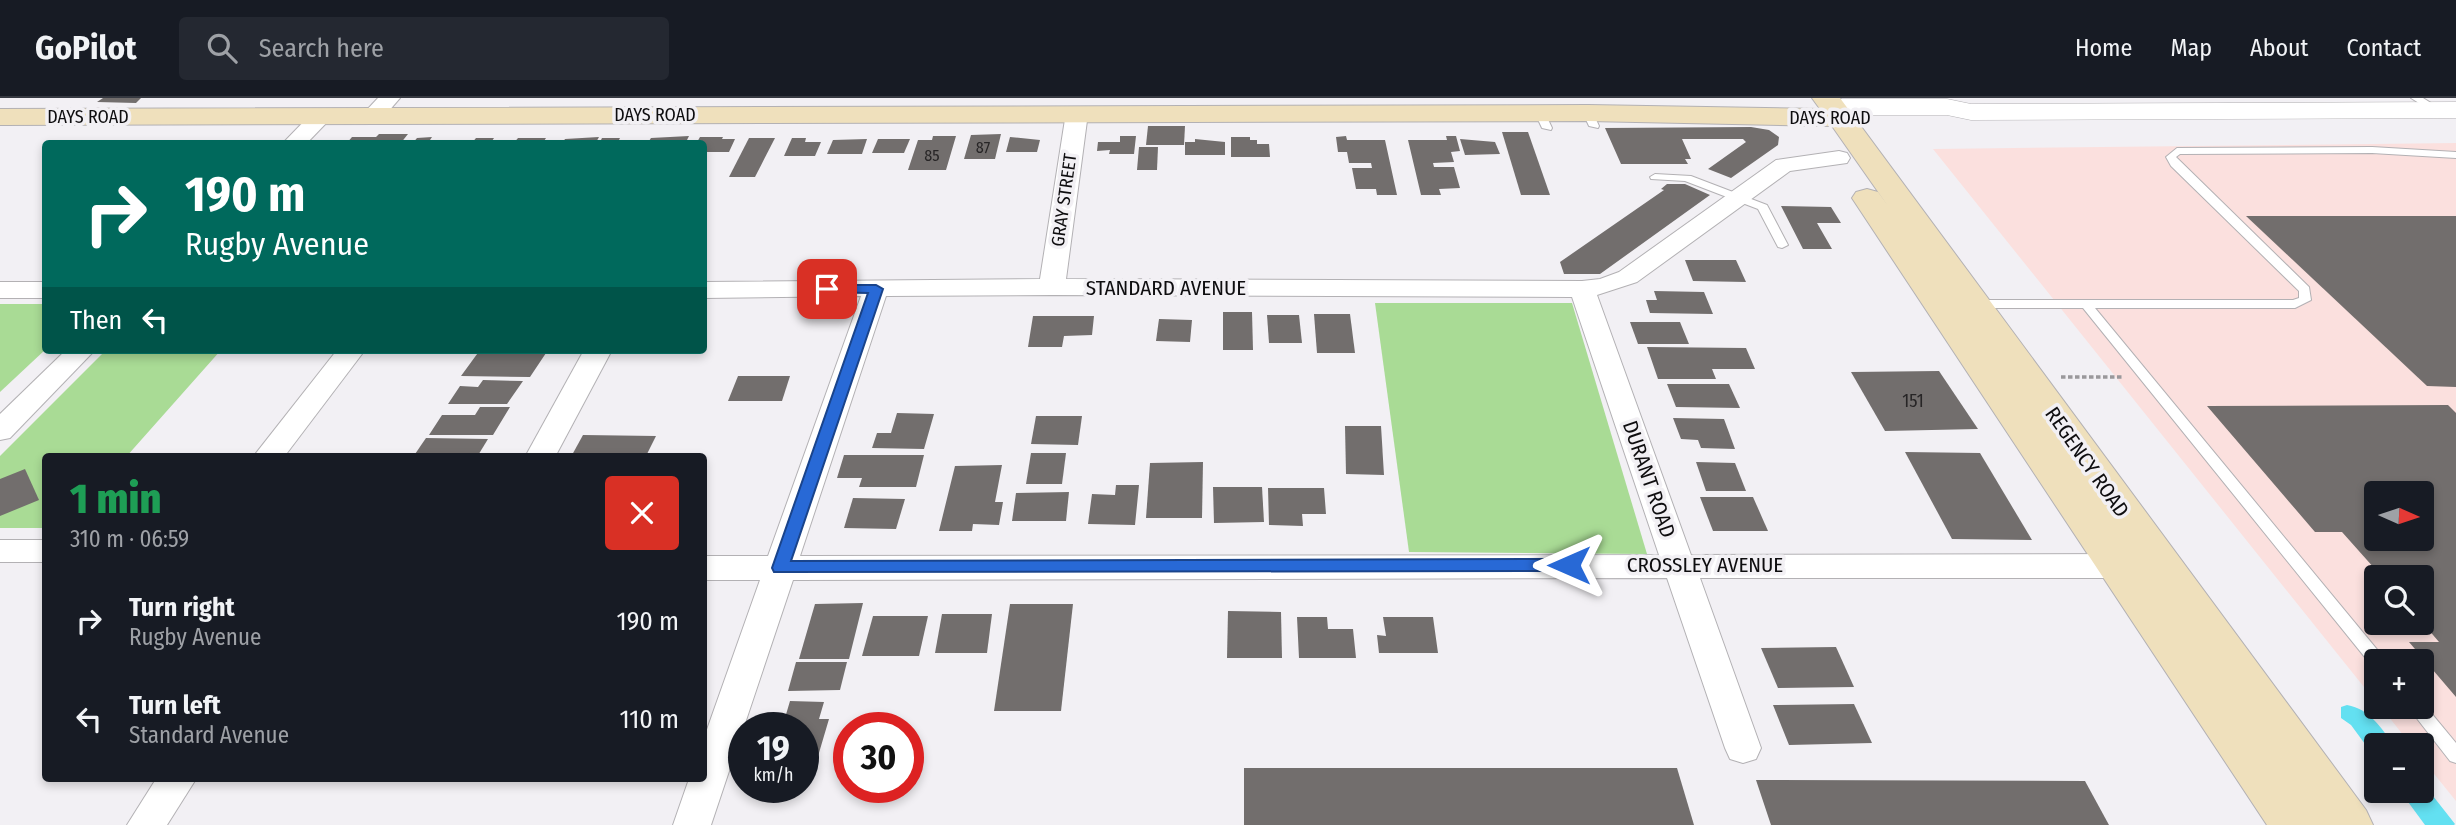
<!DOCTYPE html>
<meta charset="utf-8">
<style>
body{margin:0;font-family:"Fira Sans Condensed",sans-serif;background:#242831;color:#f1f3f6;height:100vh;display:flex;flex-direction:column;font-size:26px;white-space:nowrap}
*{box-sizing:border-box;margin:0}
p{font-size:23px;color:#9ea1a6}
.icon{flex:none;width:38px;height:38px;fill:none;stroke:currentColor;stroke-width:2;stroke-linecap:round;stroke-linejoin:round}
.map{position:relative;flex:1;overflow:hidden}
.details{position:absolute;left:42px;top:355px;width:665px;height:329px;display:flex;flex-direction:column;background:#171b24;border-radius:7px;box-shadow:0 4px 10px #0003}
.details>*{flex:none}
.guide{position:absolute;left:42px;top:42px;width:665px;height:214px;border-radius:7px;box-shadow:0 4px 10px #0003;background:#00695c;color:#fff;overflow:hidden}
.needle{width:46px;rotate:93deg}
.controls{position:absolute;left:2364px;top:383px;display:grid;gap:14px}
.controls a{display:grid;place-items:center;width:70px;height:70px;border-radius:7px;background:#171b24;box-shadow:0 4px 10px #0003;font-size:35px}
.speed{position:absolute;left:728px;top:614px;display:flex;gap:14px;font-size:35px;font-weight:700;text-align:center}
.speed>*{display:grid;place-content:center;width:91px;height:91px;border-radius:50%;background:#171b24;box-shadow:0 4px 10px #0003;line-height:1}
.speed small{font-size:18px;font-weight:400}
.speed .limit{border:10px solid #d22;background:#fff;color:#111}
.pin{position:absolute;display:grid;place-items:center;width:60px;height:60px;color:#fff;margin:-30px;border-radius:14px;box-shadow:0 4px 10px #0006}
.me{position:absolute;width:77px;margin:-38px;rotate:270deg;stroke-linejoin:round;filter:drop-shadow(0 0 5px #0008)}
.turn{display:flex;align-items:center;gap:24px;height:147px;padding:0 28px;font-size:32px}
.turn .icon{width:91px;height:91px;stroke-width:2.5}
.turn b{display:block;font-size:49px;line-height:60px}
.then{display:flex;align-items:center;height:66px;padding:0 28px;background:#0003;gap:14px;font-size:26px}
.round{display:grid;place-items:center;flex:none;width:74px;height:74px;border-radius:7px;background:#242831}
.head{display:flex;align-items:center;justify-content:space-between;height:119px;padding:0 28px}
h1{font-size:42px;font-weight:800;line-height:52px;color:#1e9e55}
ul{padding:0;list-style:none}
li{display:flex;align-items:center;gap:21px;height:98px;padding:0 28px}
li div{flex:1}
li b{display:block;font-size:26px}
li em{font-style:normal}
header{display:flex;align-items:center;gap:42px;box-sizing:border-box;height:98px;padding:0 35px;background:#171b24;border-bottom:2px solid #363941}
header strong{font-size:33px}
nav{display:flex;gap:38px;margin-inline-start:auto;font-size:24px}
.search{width:490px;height:63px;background:#242831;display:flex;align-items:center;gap:18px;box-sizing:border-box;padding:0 24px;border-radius:7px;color:#9ea1a6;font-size:26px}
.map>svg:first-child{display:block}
.education{fill:#fbe0de;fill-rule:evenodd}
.green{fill:#a9db95}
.water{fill:#63e0f1}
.building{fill:#726e6d;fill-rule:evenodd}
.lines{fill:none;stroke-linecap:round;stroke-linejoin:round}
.service-casing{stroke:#b3b1b4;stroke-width:2}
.minor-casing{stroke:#b3b1b4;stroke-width:2}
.tertiary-casing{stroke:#b3b1b4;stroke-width:1}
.secondary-casing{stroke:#b3b1b4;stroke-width:2}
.path{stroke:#9a989b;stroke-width:3.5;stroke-dasharray:4.5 2.5;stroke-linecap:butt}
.service{fill:#fff;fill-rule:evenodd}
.minor{fill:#fff;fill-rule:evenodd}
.tertiary{fill:#fff;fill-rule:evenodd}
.secondary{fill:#efe0bc;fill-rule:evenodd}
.route{fill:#2869d6;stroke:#1a448b;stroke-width:2}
.labels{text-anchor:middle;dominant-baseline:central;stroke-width:7;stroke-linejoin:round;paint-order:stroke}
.far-number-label{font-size:16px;fill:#272526}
.far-street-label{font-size:18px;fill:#0e0d0f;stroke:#f2f0f4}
.number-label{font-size:18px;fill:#272526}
.street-label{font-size:21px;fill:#0e0d0f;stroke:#f2f0f4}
</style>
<header>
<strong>GoPilot</strong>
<div class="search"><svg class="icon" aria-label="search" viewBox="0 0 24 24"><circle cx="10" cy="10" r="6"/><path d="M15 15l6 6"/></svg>Search here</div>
<nav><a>Home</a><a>Map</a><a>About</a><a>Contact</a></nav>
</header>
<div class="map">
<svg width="2456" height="727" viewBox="0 0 2456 727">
<rect width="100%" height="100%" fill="#f2f0f4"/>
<path class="education" d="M2456 45V703L2422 661V648L2411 647 2381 609H2422V564H2376V604L1933 51ZM2376 396H2422V441H2376ZM2376 480H2422V525H2376Z"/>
<g class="green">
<path d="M1375 205H1572L1647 456 1409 454Z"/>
<path d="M0 206H45L46 251 0 294Z"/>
<path d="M106 252H221L126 359H46L45 430H0V358Z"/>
</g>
<g class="water">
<path d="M2347 607C2370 611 2381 630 2394 647L2376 648V661L2351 627 2341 620V609Z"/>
<path d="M2422 684 2455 726 2454 727H2425L2400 693H2422Z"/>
</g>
<g class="building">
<path d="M103 0H141L136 5 97 4Z"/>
<path d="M1148 28H1185L1184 47H1146Z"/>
<path d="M1751 29 1769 32 1779 39 1778 47 1731 80 1708 71 1746 44 1743 41H1682L1691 61H1685L1688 66H1621L1605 30Z"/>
<path d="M1502 34H1528L1550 97H1521Z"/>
<path d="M379 36H408L400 46H346L352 39H376Z"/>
<path d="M1001 36 995 61H964L971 37Z"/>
<path d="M689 38 685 46H647L651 40Z"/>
<path d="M933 38H956L946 72H908L918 42H932Z"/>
<path d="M1120 38H1136L1134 56H1109L1110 52 1097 53 1098 44H1120Z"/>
<path d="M1346 38 1347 42H1385L1397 97H1377L1376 91H1356L1352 70H1372L1371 65H1349L1347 54H1338L1336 39Z"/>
<path d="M1446 38H1456L1460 53 1451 54 1454 64 1433 65 1434 69H1454L1460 90 1439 91 1441 97H1421L1408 42H1447Z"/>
<path d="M432 39 430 42H445L442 46H412L417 40Z"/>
<path d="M599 39 595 46H562L565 41Z"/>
<path d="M700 39H723L722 41H735L729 54H704V46H696Z"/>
<path d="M1010 39 1040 42 1037 54H1006Z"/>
<path d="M1231 39H1250V42H1257V46H1269L1270 59H1231Z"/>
<path d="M476 40H494L492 43H498L496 46H471Z"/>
<path d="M518 40H546L542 46H513Z"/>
<path d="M602 40H620L619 42H638L636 46H599Z"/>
<path d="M749 40H775L755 79H729Z"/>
<path d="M792 40H806L805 44H821L815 58H784Z"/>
<path d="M867 41 862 56H827L833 42Z"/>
<path d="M878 41H910L904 55H872Z"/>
<path d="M1195 41 1225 44V57H1185V44H1195Z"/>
<path d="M1460 41 1495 44 1500 56 1465 57Z"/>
<path d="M141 42H175L172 46H137Z"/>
<path d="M1139 49H1158L1157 72H1137Z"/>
<path d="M1667 86H1685L1710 97 1600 176H1564L1560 164 1664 92 1661 91Z"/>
<path d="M1781 108 1831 109 1841 125H1817L1832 151H1803Z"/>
<path d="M2246 118H2456V289L2427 288Z"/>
<path d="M1685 162H1736L1746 184 1693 183Z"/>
<path d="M1654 193 1704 194 1713 216 1650 215 1646 202H1657Z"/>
<path d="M1223 214H1252L1253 252H1223Z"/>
<path d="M1314 216H1350L1355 255H1317Z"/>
<path d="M1267 217H1299L1302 245H1269Z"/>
<path d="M1033 218H1094L1092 237 1064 238 1062 249H1028Z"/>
<path d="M1159 221 1192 222 1190 244 1156 243Z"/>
<path d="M1630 224H1680L1689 246H1638Z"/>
<path d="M1647 249 1746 250 1755 271H1712L1716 281H1658Z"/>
<path d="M480 252H501L498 256H519L522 252H548L530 279 461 278Z"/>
<path d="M1939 273 1978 331 1885 333 1851 274Z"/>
<path d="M738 278H790L782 303H728Z"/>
<path d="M483 282 523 283 507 306H448L460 288 478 289Z"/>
<path d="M1667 286H1729L1740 310 1676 309Z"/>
<path d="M2448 307 2456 315V599L2409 544H2439L2422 524V480H2383L2342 434H2315L2207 308ZM2376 396H2422V441H2376Z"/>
<path d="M480 309H510L493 337H429L442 317H475Z"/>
<path d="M897 315 934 316 924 351 872 350 877 335H891Z"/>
<path d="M1036 318H1082L1078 347 1031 346Z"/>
<path d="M1673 320 1724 321 1735 351 1701 350 1698 342 1681 341Z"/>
<path d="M1345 328H1381L1384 377 1346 376Z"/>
<path d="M583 337 656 338 646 358 572 357Z"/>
<path d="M426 340 488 341 477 359H413Z"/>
<path d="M1905 354 1980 355 2032 442 1952 441Z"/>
<path d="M1031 355H1066L1062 386H1026Z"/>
<path d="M844 357H924L916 389H859L862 380H837Z"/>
<path d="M1203 364 1202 420H1146L1150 365Z"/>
<path d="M1696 364 1735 365 1746 393H1706Z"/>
<path d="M1002 367 995 404H1003L999 427 973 426 972 433H939L955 368Z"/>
<path d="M25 371 39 402 0 418V381Z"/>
<path d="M1116 387H1139L1135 427 1088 426 1092 396 1115 397Z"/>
<path d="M1213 389H1262L1264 424 1214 425Z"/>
<path d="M1268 390H1324L1326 416H1302L1303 428 1269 427Z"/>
<path d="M1069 394 1066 423H1012L1016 395Z"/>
<path d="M1700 399H1753L1768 433H1713Z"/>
<path d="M853 400 905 401 896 431 844 430Z"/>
<path d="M863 505 849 561H799L815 506Z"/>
<path d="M1010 506H1073L1061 613H994Z"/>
<path d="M1228 513 1281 514 1282 560H1227Z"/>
<path d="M942 516H992L987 555H935Z"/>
<path d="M873 518H928L919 558H862Z"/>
<path d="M1297 519H1327L1328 531H1353L1356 560H1299Z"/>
<path d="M1383 519H1433L1438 555H1379L1377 537 1386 538Z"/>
<path d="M1836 549 1854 589 1778 590 1761 550Z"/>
<path d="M796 564H847L840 592 788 593Z"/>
<path d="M790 603 824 604 819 621H829L816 665H803V630H782Z"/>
<path d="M1854 606 1872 645 1789 647 1773 607Z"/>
<path d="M1244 670H1677L1694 727H1244Z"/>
<path d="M1756 682 2085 683 2109 727H1771Z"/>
</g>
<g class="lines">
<defs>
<g id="service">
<path d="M2411 0H2423L2442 12 2433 14Z"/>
<path d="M1540 12 1545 15 1552 30 1551 32 1542 30 1535 15Z"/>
<path d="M1588 12 1592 13 1599 28 1598 30 1589 28 1583 15Z"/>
<path d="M2372 49 2456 54V60L2372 55 2180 56 2176 59 2309 189 2311 202 2295 210H2095L2384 560 2386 564H2376V570L2372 568 2083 210H1975L1969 206 1975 202H2293L2299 200V193L2171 68 2166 59 2177 50Z"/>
<path d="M1655 76 1691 78 1767 107 1788 147 1782 150 1778 149 1758 111 1685 83 1651 81 1650 79Z"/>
<path d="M2422 604 2456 645V665L2450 663 2408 609H2422Z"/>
</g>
<g id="minor">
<path d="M378 0H400L381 22H365L362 17Z"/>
<path d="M1077 9 1085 10 1088 15 1066 181 1582 183 1600 181 1619 174 1776 62 1839 53 1847 55 1850 60 1847 65 1790 73 1637 184 1597 197 1691 457 2135 456 2146 460 2151 468 2146 476 2135 480H1700L1761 650 1756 661 1743 665 1730 661 1725 650 1667 480 793 482 711 727H673L689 681H704V640L760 482H704V458H768L861 198 704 200V184L1040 181 1066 15 1069 10ZM1052 197 1572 199 1659 457 800 458 886 198Z"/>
<path d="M323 11 331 12 334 17 306 46H282L315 12Z"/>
<rect x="0" y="184" width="46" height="16"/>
<path d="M66 252H95L10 340 0 342V316Z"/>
<path d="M337 252H365L284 359H253Z"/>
<path d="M584 252H612L555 359H525Z"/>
<rect x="0" y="442" width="46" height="22"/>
<path d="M156 681H196L167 727H127Z"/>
</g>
<path id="tertiary" d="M1833 1H1947L1971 6 2456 4V20L1971 22 1947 17H1833L1824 15 1820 9 1824 3Z"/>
<path id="secondary" d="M1812 0H1840L2366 712 2373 727H2267L1852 100 1856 94 1867 91 1878 94 1888 108 1832 28 1588 23 0 27V11L1588 7 1820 11Z"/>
</defs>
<use href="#service" class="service-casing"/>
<use href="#minor" class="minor-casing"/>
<use href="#tertiary" class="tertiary-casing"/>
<use href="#secondary" class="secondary-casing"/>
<path class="path" d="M2061 279H2122"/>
<use href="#service" class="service"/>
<use href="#minor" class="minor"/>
<use href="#tertiary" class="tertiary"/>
<use href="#secondary" class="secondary"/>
</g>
<path class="route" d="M827 187H876L883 191 791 463 1569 461 1575 462 1578 467 1575 471 1569 473 774 474 772 470 868 195 822 194V189Z"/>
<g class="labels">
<g class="far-number-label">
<text x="983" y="49">87</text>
<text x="932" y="57">85</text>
</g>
<g class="far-street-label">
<text x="655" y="17">DAYS ROAD</text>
<text x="88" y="19">DAYS ROAD</text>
<text x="1830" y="20">DAYS ROAD</text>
<text transform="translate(1064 102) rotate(-82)">GRAY STREET</text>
</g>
<g class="number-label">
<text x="1913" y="303">151</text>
</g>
<g class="street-label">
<text x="1166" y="190">STANDARD AVENUE</text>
<text transform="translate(2087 364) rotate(55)">REGENCY ROAD</text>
<text transform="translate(1649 381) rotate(71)">DURANT ROAD</text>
<text x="1705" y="467">CROSSLEY AVENUE</text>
</g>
</g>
</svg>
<div class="controls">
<a><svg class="needle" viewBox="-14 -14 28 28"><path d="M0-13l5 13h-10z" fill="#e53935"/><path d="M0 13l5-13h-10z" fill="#9ea1a6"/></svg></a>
<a><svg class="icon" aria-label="search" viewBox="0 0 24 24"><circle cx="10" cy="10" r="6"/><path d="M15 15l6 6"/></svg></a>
<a>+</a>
<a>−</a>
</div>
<div class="speed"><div>19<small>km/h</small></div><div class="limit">30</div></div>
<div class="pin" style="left:827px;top:191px;background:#d93025"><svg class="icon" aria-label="arrive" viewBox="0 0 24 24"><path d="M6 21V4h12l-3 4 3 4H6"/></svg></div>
<svg class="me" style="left:1569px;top:467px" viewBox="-20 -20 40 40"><path d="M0-17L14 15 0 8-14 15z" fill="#2869d6" stroke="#fff" stroke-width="4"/></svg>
<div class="guide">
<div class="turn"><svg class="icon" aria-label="right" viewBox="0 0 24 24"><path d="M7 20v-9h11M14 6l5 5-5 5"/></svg><div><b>190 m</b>Rugby Avenue</div></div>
<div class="then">Then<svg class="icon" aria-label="left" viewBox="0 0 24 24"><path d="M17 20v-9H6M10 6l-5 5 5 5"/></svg></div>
</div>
<section class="details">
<div class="head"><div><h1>1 min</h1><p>310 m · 06:59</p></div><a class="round" style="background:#d93025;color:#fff"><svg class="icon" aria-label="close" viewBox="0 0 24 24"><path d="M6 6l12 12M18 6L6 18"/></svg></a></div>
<ul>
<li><svg class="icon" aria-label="right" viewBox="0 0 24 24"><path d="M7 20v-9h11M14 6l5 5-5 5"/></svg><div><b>Turn right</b><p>Rugby Avenue</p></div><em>190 m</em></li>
<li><svg class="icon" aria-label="left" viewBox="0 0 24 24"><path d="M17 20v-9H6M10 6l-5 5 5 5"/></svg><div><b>Turn left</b><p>Standard Avenue</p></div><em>110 m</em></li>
</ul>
</section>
</div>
